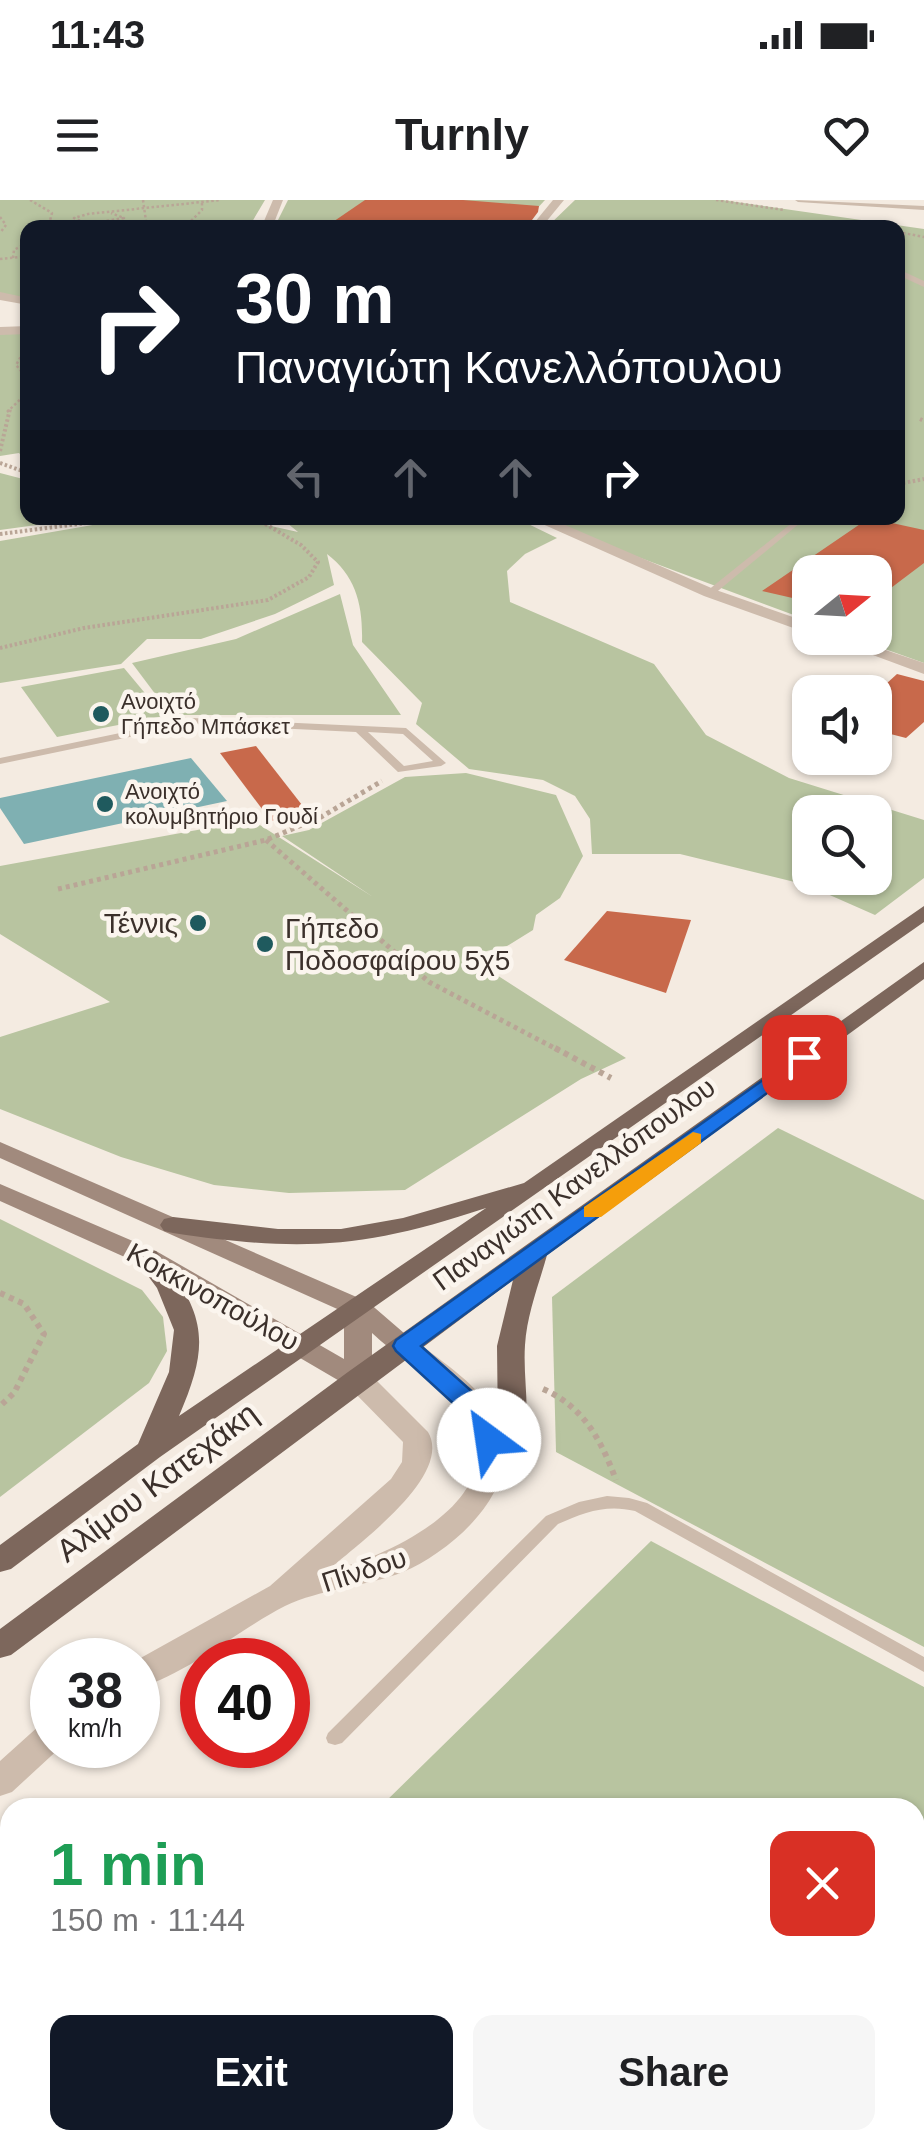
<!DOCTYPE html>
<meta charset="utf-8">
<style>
body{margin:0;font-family:Helvetica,sans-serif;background:#f6f6f6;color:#202124;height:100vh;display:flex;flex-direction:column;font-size:38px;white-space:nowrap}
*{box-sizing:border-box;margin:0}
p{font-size:32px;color:#757577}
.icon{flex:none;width:55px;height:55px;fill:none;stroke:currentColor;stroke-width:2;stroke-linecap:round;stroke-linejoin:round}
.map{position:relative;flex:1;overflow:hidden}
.details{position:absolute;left:0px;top:1598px;width:925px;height:352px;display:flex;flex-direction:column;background:#fff;border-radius:30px 30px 0 0;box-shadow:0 2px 8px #0004}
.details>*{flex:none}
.banner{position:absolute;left:20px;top:20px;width:885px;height:305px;border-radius:20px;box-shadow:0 2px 8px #0004;background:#111827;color:#fff;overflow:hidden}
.needle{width:65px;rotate:72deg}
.buttons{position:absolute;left:792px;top:355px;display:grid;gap:20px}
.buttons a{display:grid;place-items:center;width:100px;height:100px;border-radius:20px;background:#fff;box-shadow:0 2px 8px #0004;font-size:50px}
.speed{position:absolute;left:30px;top:1438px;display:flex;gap:20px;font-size:50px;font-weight:700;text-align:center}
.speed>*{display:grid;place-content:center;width:130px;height:130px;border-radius:50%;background:#fff;box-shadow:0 2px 8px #0004;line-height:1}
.speed small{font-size:25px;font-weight:400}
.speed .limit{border:15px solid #d22;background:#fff;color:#111}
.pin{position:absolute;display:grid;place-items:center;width:85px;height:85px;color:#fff;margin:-42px;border-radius:20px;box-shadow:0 5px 15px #0006}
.me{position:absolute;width:110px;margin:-55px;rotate:329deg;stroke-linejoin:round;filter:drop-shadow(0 0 8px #0008)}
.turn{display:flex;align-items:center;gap:35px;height:210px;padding:0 50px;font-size:45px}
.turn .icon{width:130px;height:130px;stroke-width:2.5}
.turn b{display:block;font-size:70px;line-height:85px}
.lanes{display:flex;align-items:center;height:95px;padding:0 50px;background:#0003;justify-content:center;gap:50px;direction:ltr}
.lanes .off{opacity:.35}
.round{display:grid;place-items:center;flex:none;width:105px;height:105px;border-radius:20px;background:#f6f6f6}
.headline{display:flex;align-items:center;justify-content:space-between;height:170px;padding:0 50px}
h1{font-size:60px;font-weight:800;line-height:75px;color:#1e9e55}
.cta{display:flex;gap:20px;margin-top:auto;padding:20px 50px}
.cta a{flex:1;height:115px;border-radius:20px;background:#111827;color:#fff;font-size:40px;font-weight:800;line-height:115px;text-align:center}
.cta a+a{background:#f6f6f6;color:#202124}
.status{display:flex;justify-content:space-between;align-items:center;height:70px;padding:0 50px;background:#fff;direction:ltr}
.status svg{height:28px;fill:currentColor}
header{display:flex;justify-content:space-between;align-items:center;height:130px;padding:0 50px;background:#fff;font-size:45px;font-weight:800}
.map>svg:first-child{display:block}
.green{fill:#b8c4a0;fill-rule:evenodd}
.water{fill:#7fb0b2}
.building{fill:#c8694b}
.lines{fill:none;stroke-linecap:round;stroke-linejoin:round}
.path-far3{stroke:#b9a596;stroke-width:2.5;stroke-dasharray:2.5 2.5;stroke-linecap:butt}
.path-far2{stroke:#b9a596;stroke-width:4;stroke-dasharray:2.5 2.5;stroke-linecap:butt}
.path-far1{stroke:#b9a596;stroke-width:5;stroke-dasharray:4 4;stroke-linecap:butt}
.path{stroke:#b9a596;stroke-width:6;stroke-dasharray:5 5;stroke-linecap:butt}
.service{fill:#cdbbac;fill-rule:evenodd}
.pedestrian{fill:#cdbbac;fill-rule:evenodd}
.minor{fill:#cdbbac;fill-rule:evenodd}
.tertiary{fill:#cdbbac;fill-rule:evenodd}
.secondary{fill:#a18a7d;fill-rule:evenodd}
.primary{fill:#7d675c;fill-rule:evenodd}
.route{fill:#1a73e8;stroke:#114b97;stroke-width:2.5}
.slow{fill:#f59e0b}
.poi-dot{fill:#1f5a5e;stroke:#fbf5ee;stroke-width:4}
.labels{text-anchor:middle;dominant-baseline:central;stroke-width:9;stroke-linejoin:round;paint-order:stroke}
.far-poi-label{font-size:22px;fill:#3b302b;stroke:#fbf5ee;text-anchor:start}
.poi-label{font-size:28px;fill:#3b302b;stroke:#fbf5ee;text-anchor:end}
.street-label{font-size:28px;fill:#3b302b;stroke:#fbf5ee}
.near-street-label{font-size:32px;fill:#3b302b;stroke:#fbf5ee}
</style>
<div class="status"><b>11:43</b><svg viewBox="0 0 49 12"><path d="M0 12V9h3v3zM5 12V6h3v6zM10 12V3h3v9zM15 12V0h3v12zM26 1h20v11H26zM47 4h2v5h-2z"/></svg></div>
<header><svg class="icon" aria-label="menu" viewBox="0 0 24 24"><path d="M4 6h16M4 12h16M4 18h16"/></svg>Turnly<svg class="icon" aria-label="heart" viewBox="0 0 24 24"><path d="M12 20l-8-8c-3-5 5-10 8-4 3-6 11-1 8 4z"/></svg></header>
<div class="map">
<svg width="924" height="1949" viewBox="0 0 924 1949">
<rect width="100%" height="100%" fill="#f4ebe1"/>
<g class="green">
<path d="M0 0H265L249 27 28 28 27 104 0 98Z"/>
<path d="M288 0H545L520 27 274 28Z"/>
<path d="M575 0H722L924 29V463L854 438H875V372H810V421L603 344 547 318H898V28L547 27Z"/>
<path d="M27 132V262L19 253 0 256V134Z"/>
<path d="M0 273 27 280 28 318H88L0 330Z"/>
<path d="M133 318H235L298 332 281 318H516L557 338 525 354 507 371 510 402 654 464 706 535 789 578 924 620V678L875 715 807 685 680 654H592L590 619 575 596 543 580 469 569 416 524 422 503 362 442C363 405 356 376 327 354L334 385 275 414 201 439H147L121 464 0 483V341ZM810 612H875V678H810Z"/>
<path d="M340 394 353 445 401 515H171L132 463 236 439Z"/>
<path d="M124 468 164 516 57 537 21 487Z"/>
<path d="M466 573 556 595 583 656 560 698 536 715 533 730 507 746 467 756 626 858 581 879 405 990 289 993 214 985 121 957 0 909V837L110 802 0 734V666L252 620 373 697 282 636 309 630 405 577Z"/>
<path d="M778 928 924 1000V1447L556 1252 552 1097Z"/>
<path d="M0 1019 142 1090 163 1117 167 1151 149 1183 0 1297Z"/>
<path d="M651 1341 924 1487V1949H754L734 1940H915V1608L380 1607Z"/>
<path d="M10 1647V1940H299L286 1949H0V1659Z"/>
<path d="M404 1940H654L634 1949H405Z"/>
</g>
<path class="water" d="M191 558 227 601 24 644 0 608V598Z"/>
<g class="building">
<path d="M365 0H463L539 6 538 12 526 28H324Z"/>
<path d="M869 318 924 330V363L875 400V372H810V402L762 391Z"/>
<path d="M897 474 924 481V522L906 538 875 530V494Z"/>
<path d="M256 546 309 614 271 621 220 553Z"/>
<path d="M607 711 691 720 666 793 564 760Z"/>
</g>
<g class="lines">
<g class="path-far3">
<path d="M30 0 52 13 48 28"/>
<path d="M143 0 147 28"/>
<path d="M716 0 784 10"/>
<path d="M0 17 6 25 0 33"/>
<path d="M87 24 124 18 111 13"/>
<path d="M81 28 87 24 74 18 88 14 221 0"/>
<path d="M184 28 202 10V2"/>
<path d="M898 32 924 37"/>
<path d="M13 58 14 50 28 42"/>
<path d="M0 59 28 56"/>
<path d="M23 153 16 165 28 179"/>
<path d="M7 212 28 192"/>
</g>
<g class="path-far2">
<path d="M920 219 924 221"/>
<path d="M0 251 10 209"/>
<path d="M0 263 28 273"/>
<path d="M898 284 924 279"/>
<path d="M0 334 125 318"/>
<path d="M0 448 84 428 268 400 309 377 318 362 301 345 255 318"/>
</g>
<g class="path-far1">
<path d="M266 640 429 782 560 851"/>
<path d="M58 689 266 640 321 617 382 581"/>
</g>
<g class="path">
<path d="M555 848 611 878"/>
<path d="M0 1093 24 1104 44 1134 14 1193 0 1206"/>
<path d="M543 1189C584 1207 601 1240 616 1280"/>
</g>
<g class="service">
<path d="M795 0 924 6V10L798 2Z"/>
<path d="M798 318H806L713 395H707V391Z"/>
<path d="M192 518 406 528 446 563 441 566 398 572 356 532 192 524 0 564V558ZM368 532 403 534 433 561 404 566Z"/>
<path d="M607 1296 629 1298 647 1303 924 1457V1472L635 1311C607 1304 584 1312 558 1324L342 1543 335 1545 328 1543 326 1538 328 1533 546 1316 579 1302Z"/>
</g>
<path class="pedestrian" d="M898 69 924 81V87L898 75Z"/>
<g class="minor">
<path d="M273 0H283L272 28H261Z"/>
<path d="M553 0H564L541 28H530Z"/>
<path d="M0 92 28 98V105L0 100Z"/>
<path d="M28 126V134L0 135V127Z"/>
<path d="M529 318H549L716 390 810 423V434L704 396Z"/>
<path d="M827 438H850L924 463V474Z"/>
</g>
<g class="tertiary">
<path d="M405 1137 415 1140C444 1164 479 1184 497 1219 530 1283 455 1350 403 1372 365 1387 320 1389 285 1406 238 1430 187 1474 138 1488L137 1460 270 1386 391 1279 402 1262 403 1242 348 1186 344 1179 348 1172H368L428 1232C454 1276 355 1346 326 1372 384 1358 513 1301 468 1220 453 1192 419 1173 395 1152L391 1146 395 1140Z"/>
<path d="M52 1522V1545H63L12 1592 0 1596V1561L40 1525Z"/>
</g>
<path class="secondary" d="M0 942 368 1102 419 1146 415 1152C396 1158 386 1145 372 1133V1179L368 1186H348L138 1063 0 1001V984L156 1051 344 1159V1112L0 958Z"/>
<g class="primary">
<path d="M924 706V722L160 1257 11 1369 0 1372V1345L138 1244 169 1172 174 1130 157 1088 134 1057 138 1051H156C206 1114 211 1142 179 1216L486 1008C363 1049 300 1052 173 1033L164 1031 160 1025 164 1019 173 1017 278 1029H341L403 1018 524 983Z"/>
<path d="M924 762V779L547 1055C539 1084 527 1114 525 1145 522 1190 538 1233 508 1272 498 1284 491 1289 476 1284L471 1277 489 1255 498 1232 497 1146 513 1080 11 1455 0 1458V1429L348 1172Z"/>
</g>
</g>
<path class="route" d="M804 851 815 857 811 861 421 1146 486 1204 502 1240 498 1246H480L466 1215 396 1151 393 1146 396 1140Z"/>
<path class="slow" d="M693 932 701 934V943L601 1017H584V1007Z"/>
<g class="poi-dot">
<circle cx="101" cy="514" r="10"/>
<circle cx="105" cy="604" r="10"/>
<circle cx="198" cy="723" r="10"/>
<circle cx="265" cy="744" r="10"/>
</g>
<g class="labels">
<g class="far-poi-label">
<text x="121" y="501">Ανοιχτό<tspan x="121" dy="25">Γήπεδο Μπάσκετ</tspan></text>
<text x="125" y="591">Ανοιχτό<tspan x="125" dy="25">κολυμβητήριο Γουδί</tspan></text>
</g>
<g class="poi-label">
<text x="178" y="723">Τέννις</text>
<text x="285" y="728" text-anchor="start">Γήπεδο<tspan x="285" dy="32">Ποδοσφαίρου 5χ5</tspan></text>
</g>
<g class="street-label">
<text transform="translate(574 984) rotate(-36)">Παναγιώτη Κανελλόπουλου</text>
<text transform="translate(213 1097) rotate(29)">Κοκκινοπούλου</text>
<text transform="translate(364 1370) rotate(-18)">Πίνδου</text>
</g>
<g class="near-street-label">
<text transform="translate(157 1282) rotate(-37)">Αλίμου Κατεχάκη</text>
</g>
</g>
</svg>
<div class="buttons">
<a><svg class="needle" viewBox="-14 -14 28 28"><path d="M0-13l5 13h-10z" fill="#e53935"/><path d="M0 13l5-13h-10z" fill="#757577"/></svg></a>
<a><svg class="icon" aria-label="sound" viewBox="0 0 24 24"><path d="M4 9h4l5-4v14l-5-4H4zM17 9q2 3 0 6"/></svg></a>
<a><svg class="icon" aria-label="search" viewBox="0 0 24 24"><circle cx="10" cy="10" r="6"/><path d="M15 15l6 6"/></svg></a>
</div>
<div class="speed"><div>38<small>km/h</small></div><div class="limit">40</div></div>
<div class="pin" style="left:804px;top:857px;background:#d93025"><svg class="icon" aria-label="arrive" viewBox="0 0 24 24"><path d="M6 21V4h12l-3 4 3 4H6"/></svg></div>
<svg class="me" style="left:489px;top:1240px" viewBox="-20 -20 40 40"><circle r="19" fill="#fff"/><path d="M0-13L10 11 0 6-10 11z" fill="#1a73e8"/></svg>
<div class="banner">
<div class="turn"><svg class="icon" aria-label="right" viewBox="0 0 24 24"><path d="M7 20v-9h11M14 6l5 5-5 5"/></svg><div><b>30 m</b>Παναγιώτη Κανελλόπουλου</div></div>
<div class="lanes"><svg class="icon off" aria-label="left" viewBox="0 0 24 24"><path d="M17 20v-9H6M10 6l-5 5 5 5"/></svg><svg class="icon off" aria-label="ahead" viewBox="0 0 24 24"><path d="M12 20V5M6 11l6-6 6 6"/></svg><svg class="icon off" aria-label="ahead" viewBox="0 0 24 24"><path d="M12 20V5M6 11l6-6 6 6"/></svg><svg class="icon" aria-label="right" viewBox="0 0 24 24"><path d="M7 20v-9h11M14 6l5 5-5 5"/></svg></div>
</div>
<section class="details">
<div class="headline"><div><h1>1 min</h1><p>150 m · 11:44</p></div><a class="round" style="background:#d93025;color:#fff"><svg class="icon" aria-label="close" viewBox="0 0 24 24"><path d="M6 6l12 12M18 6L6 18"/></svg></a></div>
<div class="cta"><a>Exit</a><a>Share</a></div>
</section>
</div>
